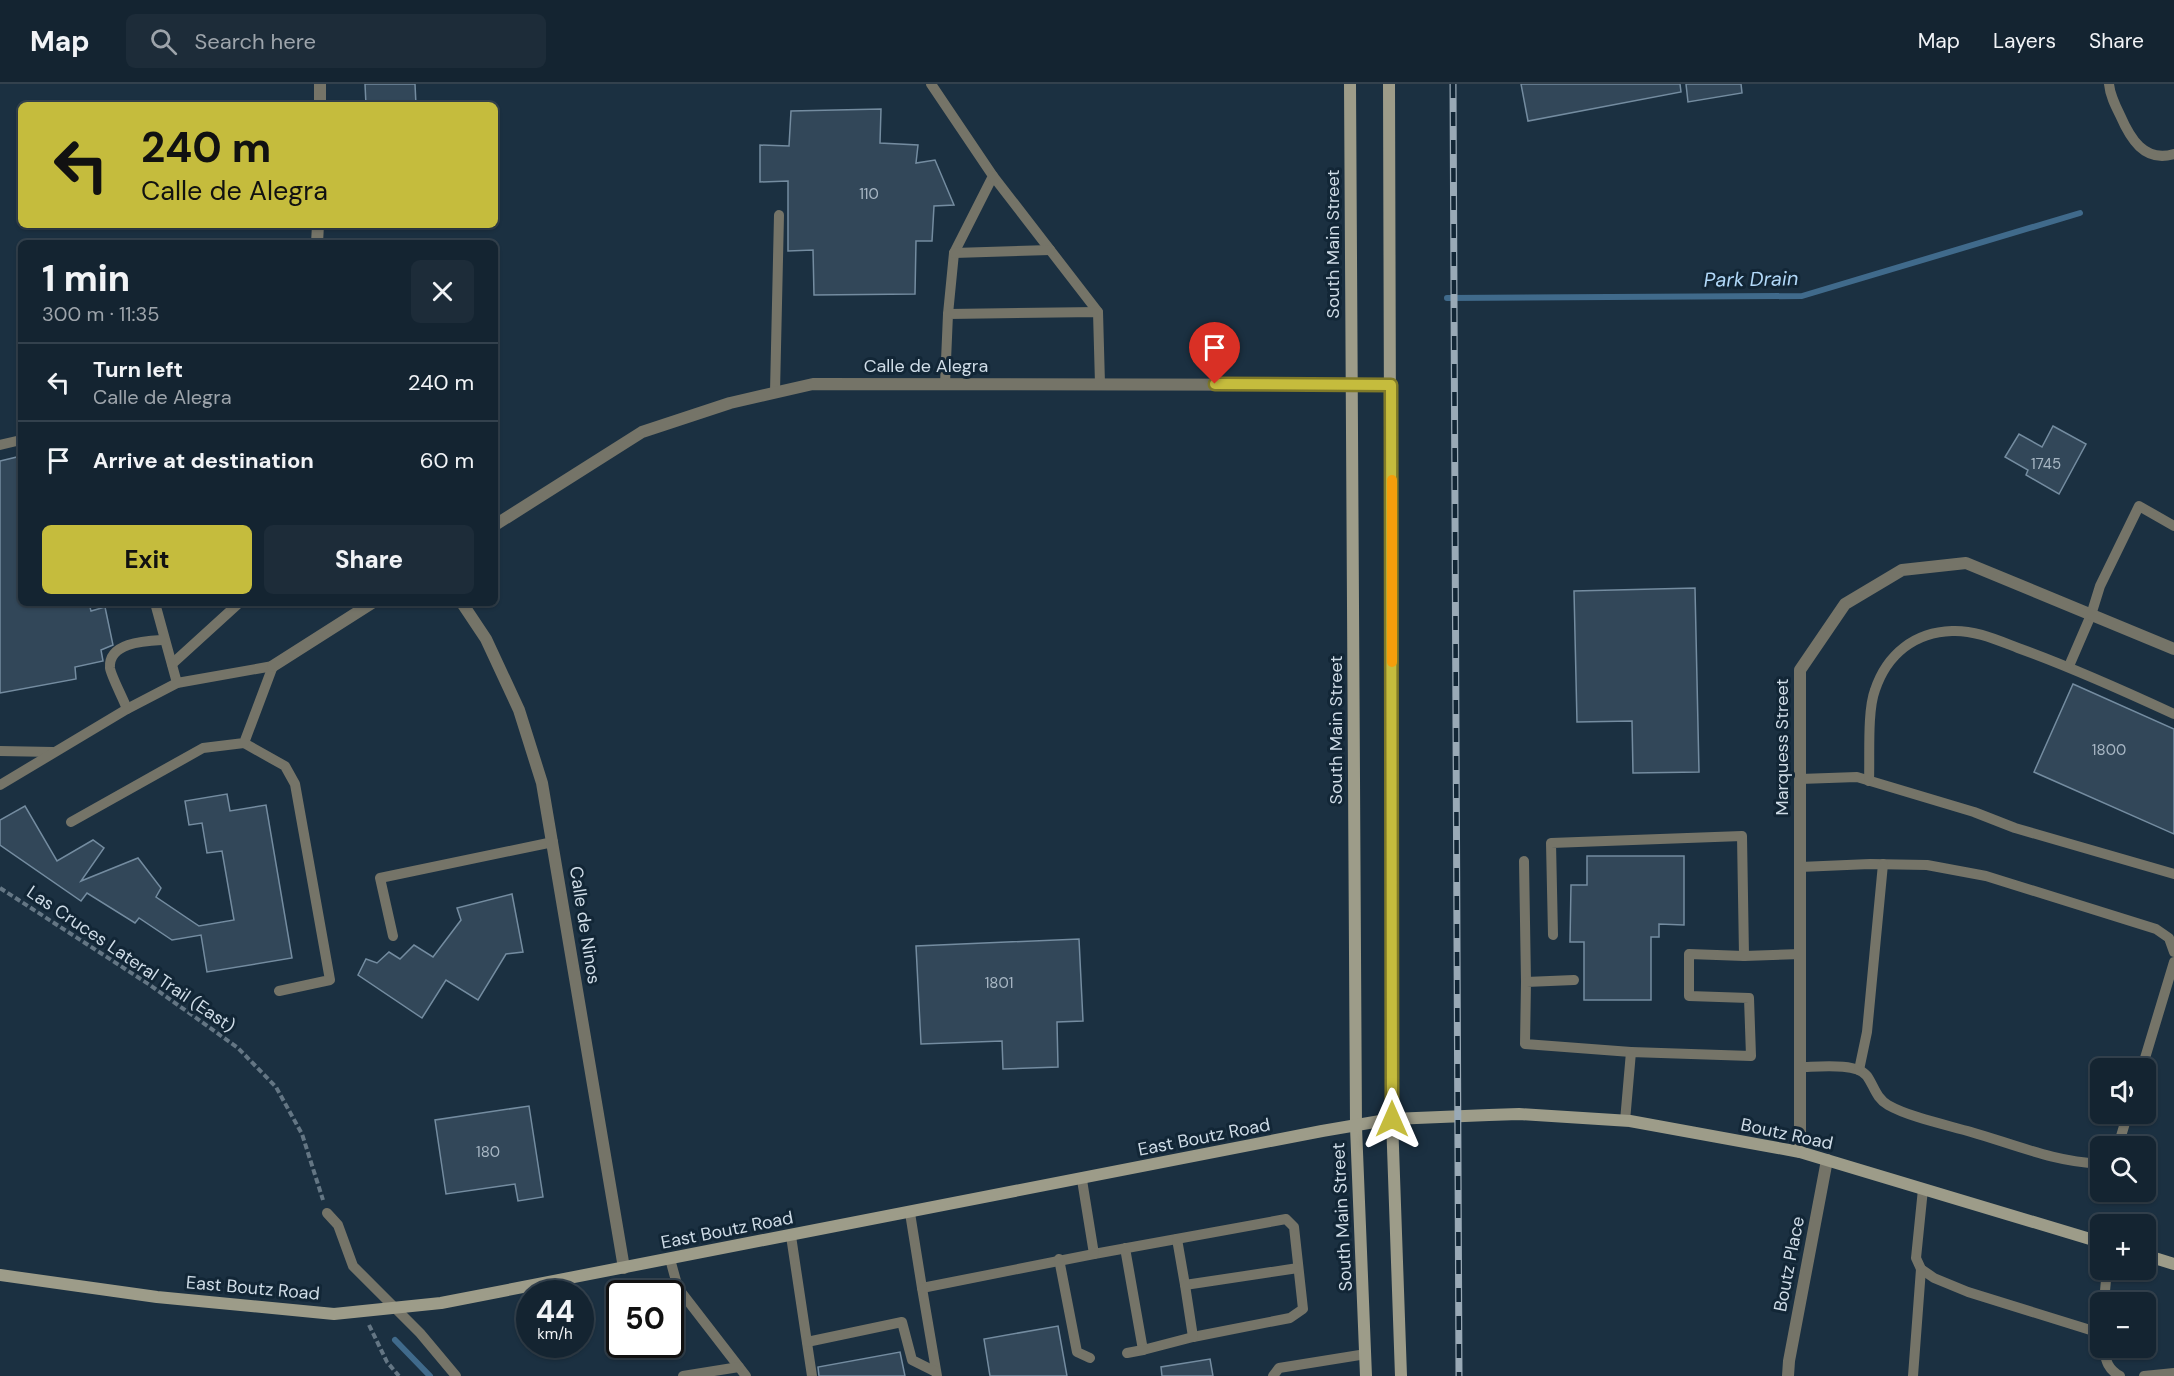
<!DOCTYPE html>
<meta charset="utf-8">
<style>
body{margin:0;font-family:"DM Sans",sans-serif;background:#1d2c39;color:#f1f3f6;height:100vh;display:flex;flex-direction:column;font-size:22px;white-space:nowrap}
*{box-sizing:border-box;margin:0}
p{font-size:20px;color:#9da4ab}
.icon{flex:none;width:33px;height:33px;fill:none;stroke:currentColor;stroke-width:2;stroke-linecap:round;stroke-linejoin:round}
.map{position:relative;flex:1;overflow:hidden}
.details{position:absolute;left:18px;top:156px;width:480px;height:366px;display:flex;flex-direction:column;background:#142431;border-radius:9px;box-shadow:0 2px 4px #0004,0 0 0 2px #33414d}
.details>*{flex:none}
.top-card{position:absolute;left:18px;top:18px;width:480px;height:126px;border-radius:9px;box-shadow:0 2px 4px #0004,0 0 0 2px #33414d;background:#c5bc3d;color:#111;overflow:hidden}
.fabs{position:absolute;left:2090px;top:974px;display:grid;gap:12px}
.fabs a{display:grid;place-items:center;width:66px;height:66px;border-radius:9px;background:#142431;box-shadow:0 2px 4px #0004,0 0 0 2px #33414d;font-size:30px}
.speed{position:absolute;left:516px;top:1196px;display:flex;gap:12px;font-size:30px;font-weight:700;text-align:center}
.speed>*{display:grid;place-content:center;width:78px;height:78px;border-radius:50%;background:#142431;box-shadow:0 2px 4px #0004,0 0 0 2px #33414d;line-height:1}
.speed small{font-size:15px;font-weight:400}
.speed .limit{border:3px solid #111;border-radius:9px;background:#fff;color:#111}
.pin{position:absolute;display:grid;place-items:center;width:51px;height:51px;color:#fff;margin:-62px -26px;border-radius:50% 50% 50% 0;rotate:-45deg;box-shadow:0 0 6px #0007}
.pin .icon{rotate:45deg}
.me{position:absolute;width:66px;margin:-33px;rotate:0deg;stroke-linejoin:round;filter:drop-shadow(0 0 4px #0008)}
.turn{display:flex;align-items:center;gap:21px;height:126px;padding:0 24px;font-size:27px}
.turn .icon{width:78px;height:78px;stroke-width:2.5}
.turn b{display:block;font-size:42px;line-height:51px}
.round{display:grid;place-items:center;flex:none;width:63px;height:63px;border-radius:9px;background:#1d2c39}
.headline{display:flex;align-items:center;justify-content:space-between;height:102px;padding:0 24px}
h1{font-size:36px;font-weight:800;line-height:45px}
.button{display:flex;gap:12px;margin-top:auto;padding:12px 24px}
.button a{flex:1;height:69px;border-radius:9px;background:#c5bc3d;color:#111;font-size:24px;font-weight:800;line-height:69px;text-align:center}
.button a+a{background:#1d2c39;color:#f1f3f6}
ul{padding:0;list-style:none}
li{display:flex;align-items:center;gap:18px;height:78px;padding:0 24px;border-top:2px solid #33414d}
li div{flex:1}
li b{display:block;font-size:22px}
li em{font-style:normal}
header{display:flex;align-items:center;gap:36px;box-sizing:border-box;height:84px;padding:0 30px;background:#142431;border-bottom:2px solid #33414d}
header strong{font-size:28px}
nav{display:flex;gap:33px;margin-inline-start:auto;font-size:21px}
.search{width:420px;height:54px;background:#1d2c39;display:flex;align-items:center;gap:15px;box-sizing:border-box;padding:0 21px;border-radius:9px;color:#9da4ab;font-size:22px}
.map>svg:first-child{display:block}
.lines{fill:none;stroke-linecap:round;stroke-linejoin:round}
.stream{stroke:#406a8b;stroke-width:6}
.building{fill:#324759;stroke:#748ca0;stroke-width:1.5}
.path{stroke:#647684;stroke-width:4;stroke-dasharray:6 3;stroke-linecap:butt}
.service{stroke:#757468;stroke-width:10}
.minor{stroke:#757468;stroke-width:12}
.secondary{stroke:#9d9c89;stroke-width:12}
.rail-casing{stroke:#99a9b6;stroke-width:7}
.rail{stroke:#122636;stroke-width:4.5;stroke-dasharray:14;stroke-linecap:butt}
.route-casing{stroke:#807a28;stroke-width:15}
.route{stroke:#c5bc3d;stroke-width:10}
.slow{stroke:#f59e0b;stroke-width:10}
.labels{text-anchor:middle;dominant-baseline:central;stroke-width:6;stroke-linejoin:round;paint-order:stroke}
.number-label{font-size:15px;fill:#a8b7c4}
.street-label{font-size:18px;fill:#cfdce7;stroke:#122636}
.water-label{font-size:20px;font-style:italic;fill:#b2d9f9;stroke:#122636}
</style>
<header>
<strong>Map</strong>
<div class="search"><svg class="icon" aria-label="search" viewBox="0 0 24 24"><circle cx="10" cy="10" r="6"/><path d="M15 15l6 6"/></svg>Search here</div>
<nav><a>Map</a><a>Layers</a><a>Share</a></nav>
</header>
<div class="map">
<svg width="2174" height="1292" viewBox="0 0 2174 1292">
<rect width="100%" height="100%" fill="#1b3041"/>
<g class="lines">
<g class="stream">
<path d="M1447 214 1802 212 2080 129"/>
<path d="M395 1256 430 1292"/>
</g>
</g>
<g class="building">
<path d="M365 0H415L416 21H366Z"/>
<path d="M1521 0H1680L1681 8 1528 37Z"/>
<path d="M1686 0H1741L1742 9 1688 18Z"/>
<path d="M881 25 880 59 918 61 916 79 935 76 954 121 934 122 932 157H916L915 210 814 211 813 166 788 167V97L760 98V61L789 62 791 27Z"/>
<path d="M2053 342 2086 360 2059 410 2026 391 2028 386 2005 373 2019 350 2042 363Z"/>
<path d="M17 373 21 388V519H89L91 527 105 523 113 561 101 566 103 577 75 583 76 595 0 609V377Z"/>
<path d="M1695 504 1699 688 1633 689 1632 637 1577 638 1574 507Z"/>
<path d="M2073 600 2174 645V750L2034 688Z"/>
<path d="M227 710 230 727 266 721 292 874 207 888 201 851 172 856 139 834 135 839 87 809 81 817 0 761V736L25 722 57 777 93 756 104 764 81 797 138 774 161 804 156 813 199 842 234 836 222 767 207 769 202 739 189 741 185 717Z"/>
<path d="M1587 772H1684V841L1659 840V853H1651V916H1584V858H1570L1571 801H1587Z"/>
<path d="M512 810 523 868 506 870 478 916 446 896 422 934 358 891 366 875 377 879 389 868 400 875 414 861 433 873 461 836 457 824Z"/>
<path d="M1079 855 1083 937 1057 938 1058 983 1003 985 1002 957 921 960 916 862Z"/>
<path d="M529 1022 543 1113 518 1117 515 1100 446 1110 435 1036Z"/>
<path d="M1058 1242 1067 1292H990L984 1255Z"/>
<path d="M900 1268 905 1292H819L818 1283Z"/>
<path d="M1210 1275 1213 1292H1162L1161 1283Z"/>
</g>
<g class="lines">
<g class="path">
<path d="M0 804 150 901 238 964 276 1003 302 1050 323 1116"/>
<path d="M369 1241 387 1278 399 1292"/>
</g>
<g class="service">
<path d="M931 0 993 92 954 169 948 230"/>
<path d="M2109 0C2110 11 2115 21 2120 31 2130 54 2144 79 2174 70"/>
<path d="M993 92 1098 228"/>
<path d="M954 169 1050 166"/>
<path d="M945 300 948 230 1098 228 1100 300"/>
<path d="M775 308 779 131"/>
<path d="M0 361 21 356"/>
<path d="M155 519 177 599"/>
<path d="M172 580 239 519"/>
<path d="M2069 582 2091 531 2100 502 2139 422 2174 442"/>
<path d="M127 625C124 616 111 592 110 584 108 558 146 557 164 556"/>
<path d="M244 659 285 682 295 700 330 896 279 907"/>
<path d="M0 667 53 668"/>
<path d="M1800 695 1857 693 1974 728 2015 744 2174 790"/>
<path d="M1869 697C1870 673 1867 627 1875 606 1887 570 1915 548 1952 547 1975 546 1997 556 2018 564 2071 583 2122 606 2174 630"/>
<path d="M0 701 127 625 177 599 273 582"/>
<path d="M71 738 203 664 244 659 273 582"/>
<path d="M1524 777 1526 898"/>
<path d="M1800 783 1870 780 1927 781 1986 792 2156 845 2169 854 2174 868"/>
<path d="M1553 851 1551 759 1742 752 1744 872"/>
<path d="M393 852 380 794 553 758"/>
<path d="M1574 896 1526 898 1525 960 1631 968"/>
<path d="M1800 983C1816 983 1857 978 1867 992 1874 1002 1876 1014 1888 1021 1909 1033 1947 1041 1971 1048 2010 1059 2060 1080 2100 1079"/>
<path d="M2142 984 2174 878"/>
<path d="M1859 986 1867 948 1883 780"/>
<path d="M1625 1037 1631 968 1751 972 1749 914 1689 912V870L1744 872 1801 870"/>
<path d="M2118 1062 2128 1029"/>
<path d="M1082 1096 1094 1170 1286 1135 1294 1143 1303 1225 1290 1234 1193 1253 1143 1266 1125 1164"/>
<path d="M1923 1105 1916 1174 1921 1185 1934 1194 1968 1208 2100 1249"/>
<path d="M327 1129 338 1141 353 1182 420 1249 456 1292"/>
<path d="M910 1129 922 1204 1094 1170"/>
<path d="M791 1152 812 1292"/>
<path d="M1177 1155 1185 1201 1298 1184"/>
<path d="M670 1175 678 1204 746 1292"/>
<path d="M1059 1175 1077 1268 1090 1274"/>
<path d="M1185 1201 1193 1253"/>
<path d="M922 1204 937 1292"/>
<path d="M2104 1218 2107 1185"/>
<path d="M807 1258 902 1238 912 1276 936 1288"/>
<path d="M2103 1263C2106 1276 2107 1285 2120 1292"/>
<path d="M1127 1269 1143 1266"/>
<path d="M683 1292 739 1283"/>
<path d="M1273 1292 1279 1284 1366 1270"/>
<path d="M1913 1292 1921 1185"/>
<path d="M2144 1292 2174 1289"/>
</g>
<g class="minor">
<path d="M320 21V0"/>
<path d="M317 159 318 141"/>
<path d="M495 441 642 348 730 319 813 300 1391 301"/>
<path d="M462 519 486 555 519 626 542 699 624 1184"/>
<path d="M273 582 372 519"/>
<path d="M1800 1068V586L1845 520 1902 486 1966 479 2174 565"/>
<path d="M1788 1292 1789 1277 1827 1076"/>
</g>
<g class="secondary">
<path d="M1350 0 1356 1043 1366 1292"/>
<path d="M1389 0 1392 1035 1401 1292"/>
<path d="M2145 1171 2174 1180"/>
<path d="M0 1191 157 1213 334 1230 441 1219 1322 1047 1392 1035 1489 1031 1519 1030 1630 1037 1800 1068 2100 1158"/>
</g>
<defs>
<path id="rail" d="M1453 0 1459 1292"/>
</defs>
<use href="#rail" class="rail-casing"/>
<use href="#rail" class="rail"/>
</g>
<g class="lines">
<defs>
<path id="route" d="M1215 300 1391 301 1392 1035"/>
</defs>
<use href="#route" class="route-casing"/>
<use href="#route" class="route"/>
<path class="slow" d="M1392 396V578"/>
</g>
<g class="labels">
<g class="number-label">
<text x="869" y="110">110</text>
<text x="2046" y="380">1745</text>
<text x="2109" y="666">1800</text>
<text x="999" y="899">1801</text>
<text x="488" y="1068">180</text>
</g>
<g class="street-label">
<text transform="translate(1333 160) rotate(-90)">South Main Street</text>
<text x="926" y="282">Calle de Alegra</text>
<text transform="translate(1336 646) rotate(-90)">South Main Street</text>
<text transform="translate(1782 663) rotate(-90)">Marquess Street</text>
<text transform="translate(585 841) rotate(81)">Calle de Ninos</text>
<text transform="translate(131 875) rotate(34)">Las Cruces Lateral Trail (East)</text>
<text transform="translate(1787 1050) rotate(12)">Boutz Road</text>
<text transform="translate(1204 1053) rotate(-11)">East Boutz Road</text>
<text transform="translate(1342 1133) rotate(-93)">South Main Street</text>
<text transform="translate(727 1146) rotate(-11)">East Boutz Road</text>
<text transform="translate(1789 1180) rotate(-79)">Boutz Place</text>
<text transform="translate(253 1204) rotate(5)">East Boutz Road</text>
</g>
<g class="water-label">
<text transform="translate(1751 195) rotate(-1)">Park Drain</text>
</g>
</g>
</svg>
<div class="fabs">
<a><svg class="icon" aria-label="sound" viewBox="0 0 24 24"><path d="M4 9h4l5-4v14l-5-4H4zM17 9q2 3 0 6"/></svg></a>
<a><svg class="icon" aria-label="search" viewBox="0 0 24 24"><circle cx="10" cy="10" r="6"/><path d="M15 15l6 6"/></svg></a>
<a>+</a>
<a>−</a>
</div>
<div class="speed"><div>44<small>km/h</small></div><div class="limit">50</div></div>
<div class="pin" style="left:1215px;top:300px;background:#d93025"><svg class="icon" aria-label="arrive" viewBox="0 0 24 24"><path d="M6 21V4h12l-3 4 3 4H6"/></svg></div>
<svg class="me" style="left:1392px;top:1035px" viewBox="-20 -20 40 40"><path d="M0-17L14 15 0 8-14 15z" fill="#c5bc3d" stroke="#fff" stroke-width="4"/></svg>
<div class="top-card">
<div class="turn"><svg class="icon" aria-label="left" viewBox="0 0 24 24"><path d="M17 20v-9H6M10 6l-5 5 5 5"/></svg><div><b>240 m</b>Calle de Alegra</div></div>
</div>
<section class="details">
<div class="headline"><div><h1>1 min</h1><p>300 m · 11:35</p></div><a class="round"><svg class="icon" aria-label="close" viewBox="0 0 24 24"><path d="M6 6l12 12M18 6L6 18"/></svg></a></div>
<ul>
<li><svg class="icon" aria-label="left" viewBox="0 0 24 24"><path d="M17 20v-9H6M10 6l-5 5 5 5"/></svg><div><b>Turn left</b><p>Calle de Alegra</p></div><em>240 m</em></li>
<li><svg class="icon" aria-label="arrive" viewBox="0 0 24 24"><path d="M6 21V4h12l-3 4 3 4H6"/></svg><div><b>Arrive at destination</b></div><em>60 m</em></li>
</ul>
<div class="button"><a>Exit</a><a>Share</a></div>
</section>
</div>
